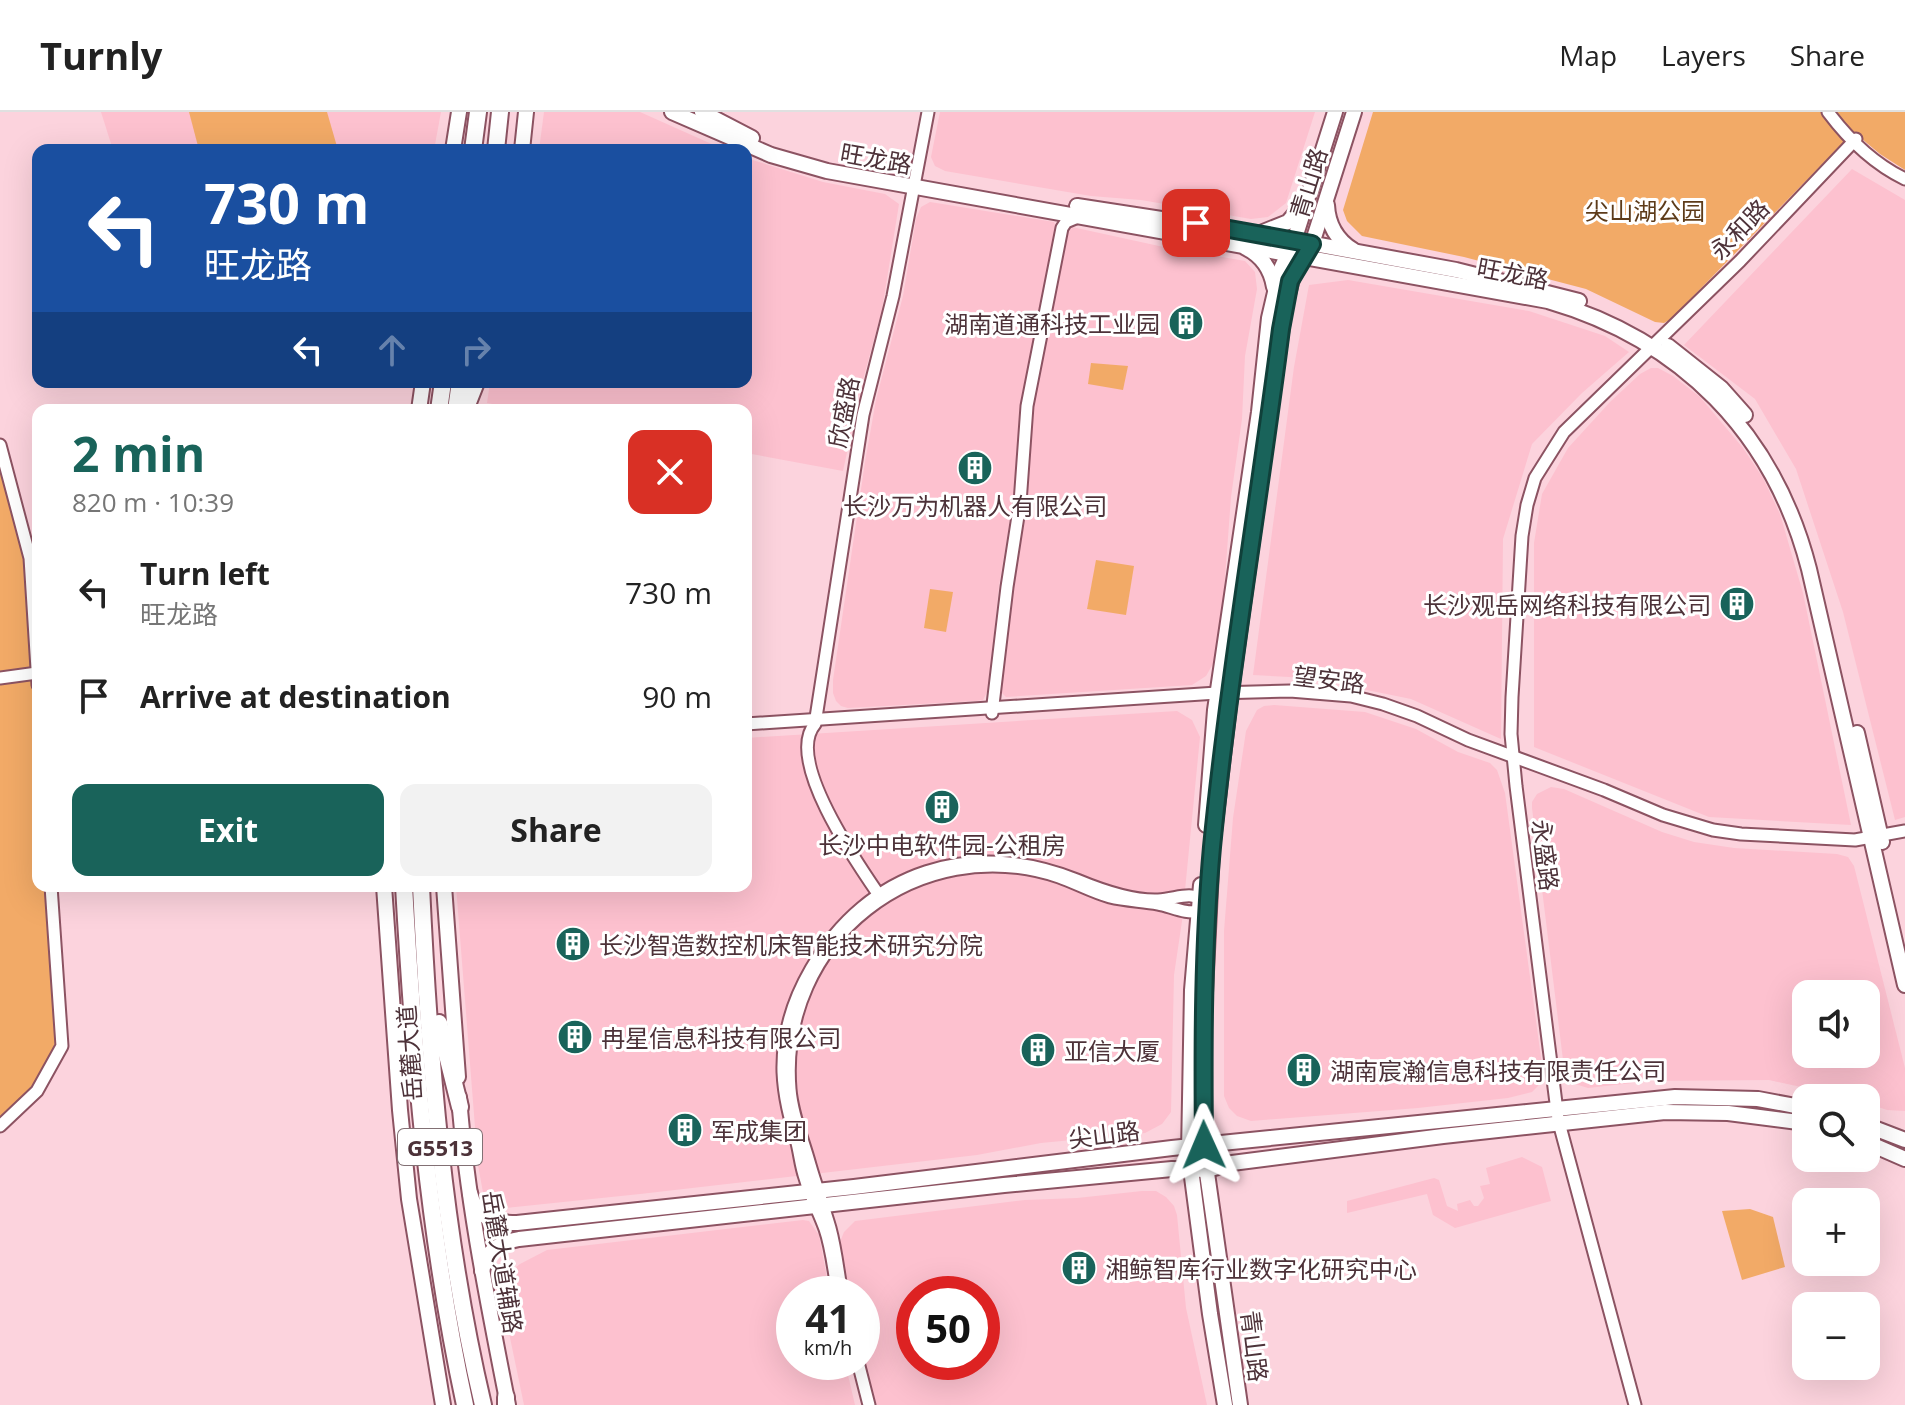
<!DOCTYPE html>
<meta charset="utf-8">
<style>
body{margin:0;font-family:"Open Sans","Noto Sans SC",sans-serif;background:#f2f2f2;color:#222;height:100vh;display:flex;flex-direction:column;font-size:30px;white-space:nowrap}
*{box-sizing:border-box;margin:0}
p{font-size:26px;color:#767676}
.icon{flex:none;width:44px;height:44px;fill:none;stroke:currentColor;stroke-width:2;stroke-linecap:round;stroke-linejoin:round}
.map{position:relative;flex:1;overflow:hidden}
.panel{position:absolute;left:32px;top:292px;width:720px;height:488px;display:flex;flex-direction:column;background:#fff;border-radius:16px;box-shadow:0 8px 32px #0002}
.panel>*{flex:none}
.guide{position:absolute;left:32px;top:32px;width:720px;height:244px;border-radius:16px;box-shadow:0 8px 32px #0002;background:#1a4fa0;color:#fff;overflow:hidden}
.buttons{position:absolute;left:1792px;top:868px;display:grid;gap:16px}
.buttons a{display:grid;place-items:center;width:88px;height:88px;border-radius:16px;background:#fff;box-shadow:0 8px 32px #0002;font-size:40px}
.speed{position:absolute;left:776px;top:1164px;display:flex;gap:16px;font-size:40px;font-weight:700;text-align:center}
.speed>*{display:grid;place-content:center;width:104px;height:104px;border-radius:50%;background:#fff;box-shadow:0 8px 32px #0002;line-height:1}
.speed small{font-size:20px;font-weight:400}
.speed .limit{border:12px solid #d22;background:#fff;color:#111}
.pin{position:absolute;display:grid;place-items:center;width:68px;height:68px;color:#fff;margin:-34px;border-radius:16px;box-shadow:0 4px 12px #0006}
.me{position:absolute;width:88px;margin:-44px;rotate:359deg;stroke-linejoin:round;filter:drop-shadow(0 0 6px #0008)}
.turn{display:flex;align-items:center;gap:28px;height:168px;padding:0 40px;font-size:36px}
.turn .icon{width:104px;height:104px;stroke-width:2.5}
.turn b{display:block;font-size:56px;line-height:68px}
.lanes{display:flex;align-items:center;height:76px;padding:0 40px;background:#0003;justify-content:center;gap:40px;direction:ltr}
.lanes .off{opacity:.35}
.round{display:grid;place-items:center;flex:none;width:84px;height:84px;border-radius:16px;background:#f2f2f2}
.overview{display:flex;align-items:center;justify-content:space-between;height:136px;padding:0 40px}
h1{font-size:48px;font-weight:700;line-height:60px;color:#19635a}
.cta{display:flex;gap:16px;margin-top:auto;padding:16px 40px}
.cta a{flex:1;height:92px;border-radius:16px;background:#19635a;color:#fff;font-size:32px;font-weight:700;line-height:92px;text-align:center}
.cta a+a{background:#f2f2f2;color:#222}
ul{padding:0;list-style:none}
li{display:flex;align-items:center;gap:24px;height:104px;padding:0 40px}
li div{flex:1}
li b{display:block;font-size:30px}
li em{font-style:normal}
header{display:flex;align-items:center;gap:48px;box-sizing:border-box;height:112px;padding:0 40px;background:#fff;border-bottom:2px solid #e0e0e0}
header strong{font-size:38px}
nav{display:flex;gap:44px;margin-inline-start:auto;font-size:28px}
.map>svg:first-child{display:block}
.built{fill:#fdc1cf;fill-rule:evenodd}
.green{fill:#f2aa67}
.lines{fill:none;stroke-linecap:round;stroke-linejoin:round}
.minor-casing{stroke:#8c5362;stroke-width:15}
.major-casing{stroke:#8c5362;stroke-width:18}
.highway-casing{stroke:#8c5362;stroke-width:20}
.minor{stroke:#fff;stroke-width:11}
.major{stroke:#fff;stroke-width:14}
.highway{stroke:#fff;stroke-width:16}
.route-casing{stroke:#10403a;stroke-width:20}
.route{stroke:#19635a;stroke-width:14}
.labels{text-anchor:middle;dominant-baseline:central;stroke-width:6;stroke-linejoin:round;paint-order:stroke}
.shield{fill:#fff;stroke:#827074;stroke-width:2}
.shield-label{font-size:22px;font-weight:bold;fill:#4d3239}
.street-label{font-size:24px;fill:#4d3239;stroke:#fff}
.park-label{font-size:24px;fill:#5d3b19;stroke:#fff}
.poi-label{font-size:24px;fill:#4d3239;stroke:#fff;text-anchor:start}
</style>
<header>
<strong>Turnly</strong>
<nav><a>Map</a><a>Layers</a><a>Share</a></nav>
</header>
<div class="map">
<svg width="1905" height="1293" viewBox="0 0 1905 1293">
<rect width="100%" height="100%" fill="#fcd3dd"/>
<g class="built">
<path d="M101 0H441L434 38H113Z"/>
<path d="M544 0H640L725 38H539Z"/>
<path d="M940 0H1315L1286 91 1268 105 1251 107 1141 88 1091 84 945 59 935 54 931 45Z"/>
<path d="M746 46 823 70 885 82 899 92 882 198 861 275 843 359 746 341V298H525L487 291 490 270H746Z"/>
<path d="M1852 57 1905 88V705L1895 708 1843 500 1796 357 1755 287 1684 233Z"/>
<path d="M930 90 1054 110 1056 115 1020 294 1013 389 999 474 988 578 983 588 976 589 848 596 841 594 836 589 833 581V568L865 350 876 288 903 184 916 107 921 95Z"/>
<path d="M1072 115 1159 134 1245 149 1255 160 1257 177 1245 244 1242 307 1231 385 1223 493 1214 550 1206 564 1192 573 1006 585 1000 579 1032 295 1067 120Z"/>
<path d="M1348 168 1529 199 1605 224 1629 240 1582 281 1532 332 1503 427 1501 627 1411 587 1308 566 1253 563 1294 255 1309 173Z"/>
<path d="M1651 256H1658L1673 264 1700 285 1743 336 1763 366 1780 402 1803 481 1851 713 1709 705 1534 635V431L1542 382 1568 336 1610 290 1640 262Z"/>
<path d="M1274 593 1365 600 1416 617 1458 640 1490 651 1497 658 1505 681 1542 953 1543 964 1538 974 1532 980 1508 986 1418 996 1251 1009 1237 1004 1229 996 1224 984V819L1233 706 1246 619 1257 598 1264 594Z"/>
<path d="M1177 599 1192 608 1200 625 1182 809 1174 863 1171 1000 1162 1012 1145 1021 1041 1031 977 1043 640 1082 506 1096H497L484 1086 478 1053 456 774H746V626Z"/>
<path d="M1551 675 1564 677 1662 720 1694 730 1734 736 1837 742 1848 745 1854 754 1905 956V999L1887 998 1866 991V986H1852L1769 968 1650 969 1588 976 1575 972 1564 956 1532 696V690L1537 682ZM1806 882H1866V942H1806Z"/>
<path d="M1522 1045 1542 1055 1551 1089 1455 1116 1433 1103 1427 1082 1347 1101V1089L1434 1066 1439 1068 1447 1094 1458 1099 1457 1092 1470 1088 1474 1094H1478L1484 1086 1480 1074 1490 1072 1486 1056Z"/>
<path d="M1142 1079H1156L1166 1085 1174 1094 1177 1103 1186 1196 1207 1293H875L862 1238V1182H849L840 1139V1130L844 1120 855 1109 1025 1088 1077 1086ZM914 1182H982V1250H914Z"/>
<path d="M803 1108 809 1109 819 1123 830 1182H794V1250H845L855 1293H524L502 1187 503 1173 508 1161 520 1152 547 1138Z"/>
</g>
<g class="green">
<path d="M189 0H327L338 38H199Z"/>
<path d="M1373 0H1905V58L1880 42 1856 22 1840 34 1671 207 1664 211 1655 210 1586 177 1464 145 1362 124 1347 109 1343 98Z"/>
<path d="M1091 251 1128 254 1123 278 1088 272Z"/>
<path d="M0 345 30 446 38 573V774H51L61 915 37 979 0 1018Z"/>
<path d="M1096 448 1134 454 1126 503 1087 497Z"/>
<path d="M930 477 953 480 946 520 924 516Z"/>
<path d="M1750 1097 1773 1105 1785 1155 1742 1168 1722 1099Z"/>
</g>
<g class="lines">
<defs>
<g id="minor">
<path d="M1828 0C1849 28 1874 52 1905 67"/>
<path d="M0 333 30 446 38 573"/>
<path d="M0 566 37 561"/>
<path d="M992 601 1007 475 1020 391 1027 294 1062 116 1066 110 1078 105"/>
<path d="M746 612 1217 581 1290 579 1351 584 1383 592 1417 604 1468 628 1604 678 1663 703 1713 718 1741 722 1855 728 1905 719"/>
<path d="M881 786C859 754 784 648 815 612L863 303 893 184 928 0"/>
<path d="M0 1014 37 979 62 934 51 774"/>
<path d="M838 1182C834 1161 832 1137 825 1117 819 1100 810 1084 805 1066 801 1055 800 1043 797 1031 790 1007 784 985 783 960 782 923 793 888 811 857 868 758 973 726 1077 768 1101 778 1131 789 1158 788 1179 787 1191 777 1209 792 1206 795 1203 798 1199 799 1187 803 1170 794 1158 792 1142 789 1126 789 1110 785 1092 780 1076 771 1059 765 918 718 778 828 790 977 792 1003 803 1027 810 1053 816 1074 824 1095 830 1116 836 1138 838 1160 842 1182"/>
<path d="M858 1250 869 1293"/>
<path d="M1635 1293 1558 1007 1516 674 1511 622 1512 585 1522 424 1527 393 1535 366 1564 320 1740 149 1856 27"/>
</g>
<g id="major">
<path d="M672 0 771 43 827 59 1548 189C1682 228 1774 321 1809 457L1905 873"/>
<path d="M702 0 752 26"/>
<path d="M453 38 459 0"/>
<path d="M522 38 526 0"/>
<path d="M1327 93C1328 113 1337 128 1353 138"/>
<path d="M1077 94 1265 123 1456 158 1579 189"/>
<path d="M1263 120 1288 110 1301 95"/>
<path d="M1246 136C1262 144 1271 157 1274 175"/>
<path d="M1668 234 1721 276 1745 303"/>
<path d="M419 298 423 270"/>
<path d="M1857 621 1882 730"/>
<path d="M1206 713 1215 598 1259 300 1269 206 1280 159 1294 129 1335 0"/>
<path d="M1201 773 1192 878 1189 1042 1210 1202 1225 1293"/>
<path d="M384 774 400 998 409 1087 443 1293"/>
<path d="M444 774 458 965"/>
<path d="M459 985C467 1089 488 1191 508 1293"/>
<path d="M1866 1013 1905 1028"/>
<path d="M1866 1030 1905 1047"/>
<path d="M470 1081C476 1106 494 1111 517 1111L854 1075 1172 1036 1675 985 1758 987 1806 996"/>
<path d="M482 1159C487 1137 499 1131 519 1127L1004 1073 1172 1057 1207 1058 1232 1051 1443 1024 1665 1000 1728 1001 1806 1011"/>
<path d="M1240 1293 1204 1040 1203 921 1212 737 1230 585 1285 193 1294 160 1312 132 1354 0"/>
</g>
<g id="highway">
<path d="M473 38 478 0"/>
<path d="M496 38 500 0"/>
<path d="M439 298 443 270"/>
<path d="M456 298 460 270"/>
<path d="M465 298 476 270"/>
<path d="M404 774C414 948 428 1122 465 1293"/>
<path d="M421 774C429 947 443 1124 483 1293"/>
<path d="M439 911 460 995"/>
<path d="M506 1285V1293"/>
</g>
</defs>
<use href="#minor" class="minor-casing"/>
<use href="#major" class="major-casing"/>
<use href="#highway" class="highway-casing"/>
<use href="#minor" class="minor"/>
<use href="#major" class="major"/>
<use href="#highway" class="highway"/>
</g>
<g class="lines">
<defs>
<path id="route" d="M1196 111 1312 132 1290 169 1281 217C1259 390 1229 562 1212 735 1203 834 1203 934 1204 1033"/>
</defs>
<use href="#route" class="route-casing"/>
<use href="#route" class="route"/>
</g>
<defs>
<symbol id="building-disc" viewBox="-11 -11 22 22"><circle r="9.5" fill="#19635a" stroke="#fff"/><path d="M-4-6H4V6H1V3H-1V6H-4ZM-2.5-4.3h1.7v1.8h-1.7ZM.8-4.3h1.7v1.8H.8ZM-2.5-1h1.7V.8h-1.7ZM.8-1h1.7V.8H.8Z" fill="#fff"/></symbol>
</defs>
<g fill-rule="evenodd">
<use href="#building-disc" x="1166" y="191" width="40" height="40"/>
<use href="#building-disc" x="955" y="336" width="40" height="40"/>
<use href="#building-disc" x="1717" y="472" width="40" height="40"/>
<use href="#building-disc" x="922" y="675" width="40" height="40"/>
<use href="#building-disc" x="553" y="812" width="40" height="40"/>
<use href="#building-disc" x="555" y="905" width="40" height="40"/>
<use href="#building-disc" x="1018" y="918" width="40" height="40"/>
<use href="#building-disc" x="1284" y="938" width="40" height="40"/>
<use href="#building-disc" x="665" y="998" width="40" height="40"/>
<use href="#building-disc" x="1059" y="1136" width="40" height="40"/>
</g>
<g class="labels">
<rect class="shield" x="398" y="1017" width="84" height="36" rx="6"/>
<g class="shield-label">
<text x="440" y="1035">G5513</text>
</g>
<g class="street-label">
<text transform="translate(876 46) rotate(10)">旺龙路</text>
<text transform="translate(1308 71) rotate(-73)">青山路</text>
<text transform="translate(1739 117) rotate(-46)">永和路</text>
<text transform="translate(1513 161) rotate(11)">旺龙路</text>
<text transform="translate(843 300) rotate(-79)">欣盛路</text>
<text transform="translate(1329 567) rotate(7)">望安路</text>
<text transform="translate(1546 743) rotate(83)">永盛路</text>
<text transform="translate(409 941) rotate(-94)">岳麓大道</text>
<text transform="translate(1104 1022) rotate(-7)">尖山路</text>
<text transform="translate(503 1150) rotate(81)">岳麓大道辅路</text>
<text transform="translate(1255 1234) rotate(83)">青山路</text>
</g>
<g class="park-label">
<text x="1645" y="98">尖山湖公园</text>
</g>
<g class="poi-label">
<text x="1160" y="211" text-anchor="end">湖南道通科技工业园</text>
<text x="975" y="393" text-anchor="middle">长沙万为机器人有限公司</text>
<text x="1711" y="492" text-anchor="end">长沙观岳网络科技有限公司</text>
<text x="942" y="732" text-anchor="middle">长沙中电软件园-公租房</text>
<text x="599" y="832">长沙智造数控机床智能技术研究分院</text>
<text x="601" y="925">冉星信息科技有限公司</text>
<text x="1064" y="938">亚信大厦</text>
<text x="1330" y="958">湖南宸瀚信息科技有限责任公司</text>
<text x="711" y="1018">军成集团</text>
<text x="1105" y="1156">湘鲸智库行业数字化研究中心</text>
</g>
</g>
</svg>
<div class="buttons">
<a><svg class="icon" aria-label="sound" viewBox="0 0 24 24"><path d="M4 9h4l5-4v14l-5-4H4zM17 9q2 3 0 6"/></svg></a>
<a><svg class="icon" aria-label="search" viewBox="0 0 24 24"><circle cx="10" cy="10" r="6"/><path d="M15 15l6 6"/></svg></a>
<a>+</a>
<a>−</a>
</div>
<div class="speed"><div>41<small>km/h</small></div><div class="limit">50</div></div>
<div class="pin" style="left:1196px;top:111px;background:#d93025"><svg class="icon" aria-label="arrive" viewBox="0 0 24 24"><path d="M6 21V4h12l-3 4 3 4H6"/></svg></div>
<svg class="me" style="left:1204px;top:1033px" viewBox="-20 -20 40 40"><path d="M0-17L14 15 0 8-14 15z" fill="#19635a" stroke="#fff" stroke-width="4"/></svg>
<div class="guide">
<div class="turn"><svg class="icon" aria-label="left" viewBox="0 0 24 24"><path d="M17 20v-9H6M10 6l-5 5 5 5"/></svg><div><b>730 m</b>旺龙路</div></div>
<div class="lanes"><svg class="icon" aria-label="left" viewBox="0 0 24 24"><path d="M17 20v-9H6M10 6l-5 5 5 5"/></svg><svg class="icon off" aria-label="ahead" viewBox="0 0 24 24"><path d="M12 20V5M6 11l6-6 6 6"/></svg><svg class="icon off" aria-label="right" viewBox="0 0 24 24"><path d="M7 20v-9h11M14 6l5 5-5 5"/></svg></div>
</div>
<section class="panel">
<div class="overview"><div><h1>2 min</h1><p>820 m · 10:39</p></div><a class="round" style="background:#d93025;color:#fff"><svg class="icon" aria-label="close" viewBox="0 0 24 24"><path d="M6 6l12 12M18 6L6 18"/></svg></a></div>
<ul>
<li><svg class="icon" aria-label="left" viewBox="0 0 24 24"><path d="M17 20v-9H6M10 6l-5 5 5 5"/></svg><div><b>Turn left</b><p>旺龙路</p></div><em>730 m</em></li>
<li><svg class="icon" aria-label="arrive" viewBox="0 0 24 24"><path d="M6 21V4h12l-3 4 3 4H6"/></svg><div><b>Arrive at destination</b></div><em>90 m</em></li>
</ul>
<div class="cta"><a>Exit</a><a>Share</a></div>
</section>
</div>
